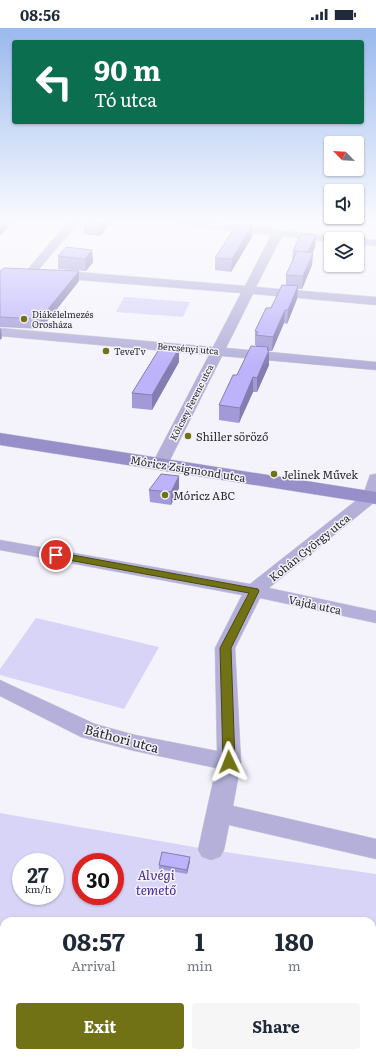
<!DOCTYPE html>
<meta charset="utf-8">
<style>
body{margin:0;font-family:Literata,serif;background:#f6f6f7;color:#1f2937;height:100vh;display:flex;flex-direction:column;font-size:15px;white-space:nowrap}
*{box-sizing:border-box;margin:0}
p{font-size:13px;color:#747a83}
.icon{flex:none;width:22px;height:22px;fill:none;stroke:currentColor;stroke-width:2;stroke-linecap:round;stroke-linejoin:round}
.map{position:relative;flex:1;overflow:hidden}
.side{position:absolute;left:0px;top:889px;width:376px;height:140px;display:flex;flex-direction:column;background:#fff;border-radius:12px 12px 0 0;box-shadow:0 1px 3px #0004}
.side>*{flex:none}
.hud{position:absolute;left:12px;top:12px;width:352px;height:84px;border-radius:4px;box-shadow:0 1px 3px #0004;background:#0b6e4f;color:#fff;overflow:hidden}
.needle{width:26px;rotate:295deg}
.fabs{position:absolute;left:324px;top:108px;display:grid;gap:8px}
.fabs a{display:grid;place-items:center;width:40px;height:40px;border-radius:4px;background:#fff;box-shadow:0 1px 3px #0004;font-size:20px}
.speed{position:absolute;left:12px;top:825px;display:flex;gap:8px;font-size:20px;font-weight:700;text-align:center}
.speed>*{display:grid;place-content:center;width:52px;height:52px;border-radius:50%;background:#fff;box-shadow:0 1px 3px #0004;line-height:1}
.speed small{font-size:10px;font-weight:400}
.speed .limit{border:6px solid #d22;background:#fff;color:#111}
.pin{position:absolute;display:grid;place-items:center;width:34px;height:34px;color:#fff;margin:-17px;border:2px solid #fff;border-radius:50%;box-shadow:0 1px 4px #0007}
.me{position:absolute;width:44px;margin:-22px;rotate:358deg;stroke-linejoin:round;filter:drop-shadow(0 0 3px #0008)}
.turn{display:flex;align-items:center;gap:14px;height:84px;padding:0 16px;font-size:18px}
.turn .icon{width:52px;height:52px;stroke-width:2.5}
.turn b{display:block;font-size:28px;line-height:34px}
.eta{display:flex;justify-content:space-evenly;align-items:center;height:68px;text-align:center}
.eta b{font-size:24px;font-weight:700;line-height:28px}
.cta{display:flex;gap:8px;margin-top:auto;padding:8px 16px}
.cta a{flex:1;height:46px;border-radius:4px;background:#717115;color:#fff;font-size:16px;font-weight:700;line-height:46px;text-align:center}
.cta a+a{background:#f6f6f7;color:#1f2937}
.status{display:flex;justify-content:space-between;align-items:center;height:28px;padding:0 20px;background:#fff;direction:ltr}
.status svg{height:11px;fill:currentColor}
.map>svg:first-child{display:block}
.green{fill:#d8d4f8;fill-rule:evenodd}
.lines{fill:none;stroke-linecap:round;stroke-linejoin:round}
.minor-casing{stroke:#cfcfd7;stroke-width:1}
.secondary-casing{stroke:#cfcfd7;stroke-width:1}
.minor{fill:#b4b0d9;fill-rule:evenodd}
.secondary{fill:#968fc9;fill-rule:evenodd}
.wall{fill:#a29ad8}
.shaded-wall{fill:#847db0}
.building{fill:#bcb3fb;stroke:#847db0}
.route{fill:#717115;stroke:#49490e}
.poi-dot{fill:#717115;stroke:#f4f3fc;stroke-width:1.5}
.labels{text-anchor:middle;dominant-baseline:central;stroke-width:3;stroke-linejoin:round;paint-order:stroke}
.far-poi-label{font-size:9px;fill:#29292c;stroke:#f4f3fc;text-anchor:start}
.far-street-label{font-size:9px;fill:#29292c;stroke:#f4f3fc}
.poi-label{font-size:11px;fill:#29292c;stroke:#f4f3fc;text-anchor:start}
.street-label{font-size:11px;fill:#29292c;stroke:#f4f3fc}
.near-street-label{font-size:13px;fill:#29292c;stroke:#f4f3fc}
.near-park-label{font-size:13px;font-style:italic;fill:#462a8f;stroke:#f4f3fc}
</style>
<div class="status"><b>08:56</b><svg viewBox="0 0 49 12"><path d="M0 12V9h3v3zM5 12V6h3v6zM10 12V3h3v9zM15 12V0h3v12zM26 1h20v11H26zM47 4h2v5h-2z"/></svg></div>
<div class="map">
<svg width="376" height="1029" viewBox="0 0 376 1029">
<rect width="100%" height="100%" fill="#f4f3fc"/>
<g class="green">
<path d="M124 269 190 274 183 289 116 284Z"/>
<path d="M36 590 159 619 124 681 0 647V641Z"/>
<path d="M0 785 211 822 376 846V987L372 1029H0ZM21 834H55V868H21ZM81 834H115V868H81ZM4 893H372V1025H4Z"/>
</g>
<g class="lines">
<defs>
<g id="minor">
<path d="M68 194H79L35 246H27L25 244 27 242Z"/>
<path d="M172 194H211L339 209 340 211H331V214L282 208 256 259 376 269V277L253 266 226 320 376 334V342L222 328 168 436 166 439 160 441 154 439 152 436 209 327 0 308V300L213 319 241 265 54 250 48 246 54 242 245 258 271 207 177 197Z"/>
<path d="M357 210 376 212V218L357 216V211H353Z"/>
<path d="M376 446V473L269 560 376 583V595L260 570 235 620 241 734 233 778 376 811V831L229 797 224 822 220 829 211 832 202 829 198 822 216 740 135 723 81 709 0 668V652L95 696 135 707 217 723 215 620 242 567 0 522V512L250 556 363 467 370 447Z"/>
</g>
<path id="secondary" d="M0 405 376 464V476L0 417Z"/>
</defs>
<use href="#minor" class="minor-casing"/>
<use href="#secondary" class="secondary-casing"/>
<use href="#minor" class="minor"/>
<use href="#secondary" class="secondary"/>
</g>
<g class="wall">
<path d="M83 194H112L100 208 84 206Z"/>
<path d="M316 207 315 219 313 225 312 237 302 261H298L297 271 287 296 284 295 272 323H269V337L257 364H253L239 395 219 392V377L256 318V317H255V303L286 257V247L292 234 293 223Z"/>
<path d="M252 209 231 244 215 242V230Z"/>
<path d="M92 222 93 234 86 243 58 241V228Z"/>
<path d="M0 243H79V253L41 301 0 299Z"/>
<path d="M179 334 152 382 132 380V365Z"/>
<path d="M179 448V460L171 477 150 474 149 462Z"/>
<path d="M190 833 187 846 159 841V837Z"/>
</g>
<g class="shaded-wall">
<path d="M4 194H13L0 208V198Z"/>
<path d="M101 194H112L100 208V196Z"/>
<path d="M252 197V209L231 244 232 231Z"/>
<path d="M316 207 315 219 307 237 308 224Z"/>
<path d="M92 222 93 234 86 243 85 231Z"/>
<path d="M313 225 312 237 302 261 303 248Z"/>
<path d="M79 243V253L41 301 40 291Z"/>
<path d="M298 258 297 271 287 296 288 282Z"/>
<path d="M285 282 284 295 272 323 273 309Z"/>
<path d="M1 300 2 310 0 312V301Z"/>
<path d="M268 319V327L269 322V337L257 364V350Z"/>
<path d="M179 320V334L152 382V367Z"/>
<path d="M253 349V364L239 395 240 380Z"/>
<path d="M179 448V460L171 477V464Z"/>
<path d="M190 829V833L187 846V842Z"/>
</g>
<g class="building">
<path d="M0 194H4L0 198Z"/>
<path d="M88 194H101L100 196Z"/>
<path d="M237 196 252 197 232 231 215 230Z"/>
<path d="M301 206 316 207 308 224 293 223Z"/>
<path d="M66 219 92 222 85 231 58 228Z"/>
<path d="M297 223 313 225 303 248 286 247Z"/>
<path d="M4 240 79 243 40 291 0 289V243Z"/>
<path d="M282 257 298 258 288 282H285L273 309 256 307 258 304 255 303 266 280H271Z"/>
<path d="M161 318 179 320 152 367 132 365Z"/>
<path d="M251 318 268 319 267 322H269L257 350 253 349 240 380 219 377 233 347H237Z"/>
<path d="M161 446 179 448 171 464 149 462Z"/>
<path d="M162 824 190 829 187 842 159 837Z"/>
</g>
<linearGradient id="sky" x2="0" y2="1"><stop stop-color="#9ab9ee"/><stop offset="0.57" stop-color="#fafafe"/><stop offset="1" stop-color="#fafafe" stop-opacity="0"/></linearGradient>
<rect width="376" height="339" fill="url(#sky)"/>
<path class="route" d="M56 524 258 561 259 563 231 620 235 734 233 737H225L223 734 220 620 249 565 52 529V525Z"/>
<g class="poi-dot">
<circle cx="24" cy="291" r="4"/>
<circle cx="106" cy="323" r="4"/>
<circle cx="188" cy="408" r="4"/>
<circle cx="274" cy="446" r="4"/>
<circle cx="165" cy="467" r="4"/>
</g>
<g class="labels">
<g class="far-poi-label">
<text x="32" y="286">Diákélelmezés<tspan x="32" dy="10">Orosháza</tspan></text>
<text x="114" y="323">TeveTv</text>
</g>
<g class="far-street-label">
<text transform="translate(188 320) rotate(5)">Bercsényi utca</text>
<text transform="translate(191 374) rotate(-63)">Kölcsey Ferenc utca</text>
</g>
<g class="poi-label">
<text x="196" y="408">Shiller söröző</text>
<text x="282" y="446">Jelinek Művek</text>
<text x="173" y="467">Móricz ABC</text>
</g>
<g class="street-label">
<text transform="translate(188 440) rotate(9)">Móricz Zsigmond utca</text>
<text transform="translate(309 519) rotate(-39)">Kohán György utca</text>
<text transform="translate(315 576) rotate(12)">Vajda utca</text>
</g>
<g class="near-street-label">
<text transform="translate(122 710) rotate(15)">Báthori utca</text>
</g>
<g class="near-park-label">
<text x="156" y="846">Alvégi<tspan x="156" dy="15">temető</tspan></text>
</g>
</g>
</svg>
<div class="fabs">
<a><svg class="needle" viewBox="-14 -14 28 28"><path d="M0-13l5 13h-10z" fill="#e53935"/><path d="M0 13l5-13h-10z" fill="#747a83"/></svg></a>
<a><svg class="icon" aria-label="sound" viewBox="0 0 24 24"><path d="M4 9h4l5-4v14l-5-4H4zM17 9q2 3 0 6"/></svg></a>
<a><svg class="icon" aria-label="layers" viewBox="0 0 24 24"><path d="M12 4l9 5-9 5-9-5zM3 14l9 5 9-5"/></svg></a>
</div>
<div class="speed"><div>27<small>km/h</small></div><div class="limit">30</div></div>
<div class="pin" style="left:56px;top:527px;background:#d93025"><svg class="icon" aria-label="arrive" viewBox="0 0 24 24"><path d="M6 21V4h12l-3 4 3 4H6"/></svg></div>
<svg class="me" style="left:229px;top:734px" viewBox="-20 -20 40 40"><path d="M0-17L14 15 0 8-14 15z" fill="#717115" stroke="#fff" stroke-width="4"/></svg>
<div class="hud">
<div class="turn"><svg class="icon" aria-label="left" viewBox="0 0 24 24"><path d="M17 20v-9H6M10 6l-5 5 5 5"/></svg><div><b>90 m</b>Tó utca</div></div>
</div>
<section class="side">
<div class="eta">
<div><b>08:57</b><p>Arrival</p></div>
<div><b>1</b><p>min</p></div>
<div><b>180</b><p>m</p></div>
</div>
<div class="cta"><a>Exit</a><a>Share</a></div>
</section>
</div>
